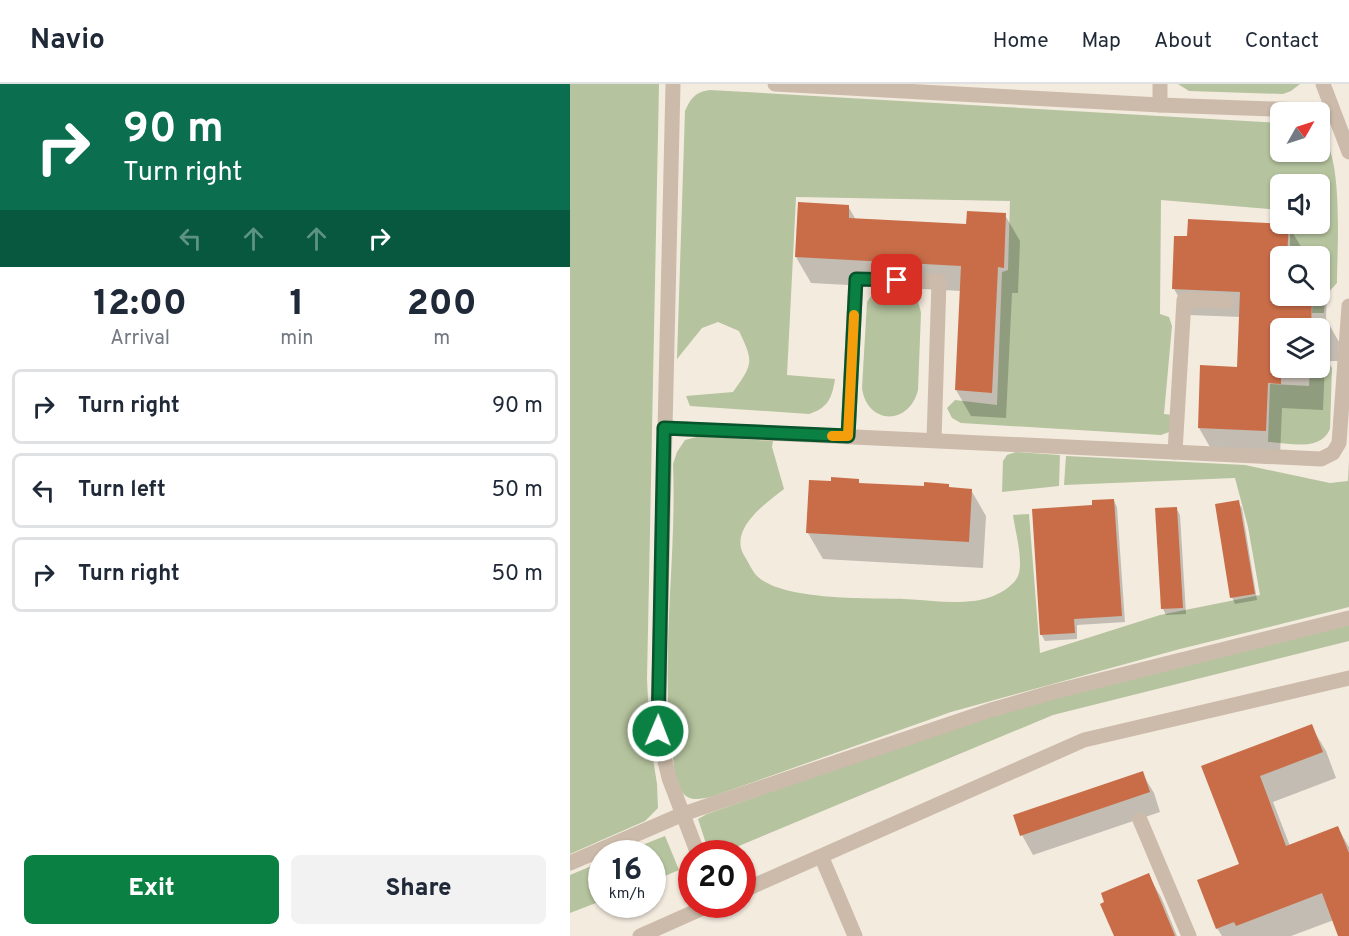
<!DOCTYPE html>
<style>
body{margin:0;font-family:Overpass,sans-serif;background:#f2f2f3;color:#1f2937;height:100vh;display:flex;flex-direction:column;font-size:22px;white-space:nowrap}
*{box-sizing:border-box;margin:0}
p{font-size:20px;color:#747a83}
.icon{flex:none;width:33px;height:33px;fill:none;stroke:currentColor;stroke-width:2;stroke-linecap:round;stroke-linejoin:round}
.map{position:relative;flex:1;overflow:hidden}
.side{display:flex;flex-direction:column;background:#fff;width:570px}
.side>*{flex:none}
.hud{background:#0b6e4f;color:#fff;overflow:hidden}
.needle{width:39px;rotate:51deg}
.fabs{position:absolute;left:700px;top:18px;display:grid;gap:12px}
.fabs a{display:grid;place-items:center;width:60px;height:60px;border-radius:9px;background:#fff;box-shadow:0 2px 4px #0004;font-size:30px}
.speed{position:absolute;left:18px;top:756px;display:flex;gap:12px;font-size:30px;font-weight:700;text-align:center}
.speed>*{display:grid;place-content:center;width:78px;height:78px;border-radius:50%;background:#fff;box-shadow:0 2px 4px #0004;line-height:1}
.speed small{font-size:15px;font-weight:400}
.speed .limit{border:9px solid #d22;background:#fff;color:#111}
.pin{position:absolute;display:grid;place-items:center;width:51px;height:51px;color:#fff;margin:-26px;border-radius:12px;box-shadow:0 3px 9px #0006}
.me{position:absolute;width:66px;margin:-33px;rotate:1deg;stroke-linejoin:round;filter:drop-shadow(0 0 4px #0008)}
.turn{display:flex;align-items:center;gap:21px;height:126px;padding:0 24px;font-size:27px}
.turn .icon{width:78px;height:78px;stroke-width:2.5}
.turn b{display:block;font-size:42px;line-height:51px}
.lanes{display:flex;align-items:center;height:57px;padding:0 24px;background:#0003;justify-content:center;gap:30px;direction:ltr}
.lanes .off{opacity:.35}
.eta{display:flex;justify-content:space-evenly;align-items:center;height:102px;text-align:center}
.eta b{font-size:36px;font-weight:800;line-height:42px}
.action{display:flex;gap:12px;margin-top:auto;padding:12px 24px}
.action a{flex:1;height:69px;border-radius:9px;background:#0b8043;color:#fff;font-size:24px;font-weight:800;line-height:69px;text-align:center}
.action a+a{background:#f2f2f3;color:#1f2937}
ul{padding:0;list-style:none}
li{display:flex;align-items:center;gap:18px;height:75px;margin:0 12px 9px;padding:0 12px;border:3px solid #e0e1e3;border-radius:9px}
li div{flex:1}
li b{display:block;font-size:22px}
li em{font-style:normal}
header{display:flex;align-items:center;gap:36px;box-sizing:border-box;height:84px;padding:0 30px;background:#fff;border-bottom:2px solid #e0e1e3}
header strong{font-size:28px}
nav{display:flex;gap:33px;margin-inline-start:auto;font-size:21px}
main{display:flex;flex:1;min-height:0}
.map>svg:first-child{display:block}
.green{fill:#b5c39e}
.shadow{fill:#0003;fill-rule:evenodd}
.building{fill:#c96d48}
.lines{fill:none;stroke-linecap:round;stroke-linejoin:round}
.minor{stroke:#cba;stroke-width:15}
.route-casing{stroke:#07532c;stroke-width:15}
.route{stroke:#0b8043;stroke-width:10}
.slow{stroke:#f59e0b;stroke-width:10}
</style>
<header>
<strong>Navio</strong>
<nav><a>Home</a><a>Map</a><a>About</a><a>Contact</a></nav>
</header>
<main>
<section class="side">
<div class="hud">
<div class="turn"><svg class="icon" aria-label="right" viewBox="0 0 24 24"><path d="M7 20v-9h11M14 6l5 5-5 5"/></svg><div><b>90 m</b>Turn right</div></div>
<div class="lanes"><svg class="icon off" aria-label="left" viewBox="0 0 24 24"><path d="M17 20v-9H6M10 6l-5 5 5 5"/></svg><svg class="icon off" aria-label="ahead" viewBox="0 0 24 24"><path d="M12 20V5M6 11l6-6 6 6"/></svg><svg class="icon off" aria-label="ahead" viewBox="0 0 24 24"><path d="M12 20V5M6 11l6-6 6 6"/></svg><svg class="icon" aria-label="right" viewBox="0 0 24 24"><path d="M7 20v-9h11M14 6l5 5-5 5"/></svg></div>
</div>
<div class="eta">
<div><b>12:00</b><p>Arrival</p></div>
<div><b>1</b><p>min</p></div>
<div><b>200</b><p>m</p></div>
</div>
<ul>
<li><svg class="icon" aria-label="right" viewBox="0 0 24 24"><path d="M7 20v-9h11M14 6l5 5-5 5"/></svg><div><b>Turn right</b></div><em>90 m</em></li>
<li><svg class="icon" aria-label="left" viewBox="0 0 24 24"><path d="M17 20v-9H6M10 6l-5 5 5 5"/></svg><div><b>Turn left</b></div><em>50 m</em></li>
<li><svg class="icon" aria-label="right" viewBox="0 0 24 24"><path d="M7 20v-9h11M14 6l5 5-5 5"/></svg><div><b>Turn right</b></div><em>50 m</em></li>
</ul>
<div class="action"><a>Exit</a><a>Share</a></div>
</section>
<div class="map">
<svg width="779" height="852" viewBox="0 0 779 852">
<rect width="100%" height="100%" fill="#f4ebdf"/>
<g class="green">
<path d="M0 0H89L77 595 80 656 87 700 88 724 75 737 0 770Z"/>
<path d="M608 0H730L721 7 713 10 619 7Z"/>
<path d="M140 6 711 39V68H750V50C774 68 767 168 767 199L755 212 754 229H742L743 212H750V172H720V140H750V100H711V126L591 116 590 230 599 233 602 242 594 330 603 331 599 348 591 351 391 339 382 334 377 324 385 316 427 321 432 188 438 186 440 117 226 113 217 291 265 295C262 314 258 324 239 330L120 322 116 312 163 308C183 280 184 278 169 247L148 238 132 244 107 275 115 27C121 14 125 8 140 6Z"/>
<path d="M319 201C338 202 348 211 351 229L348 306C339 342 297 341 292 304L297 218C303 208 308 204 319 201Z"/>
<path d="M750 253 751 269 762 284 760 345C750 368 719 359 698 358L700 300 739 302 740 284H750Z"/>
<path d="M130 352 203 357 202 363 214 405C196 419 157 446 175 473 179 479 182 487 187 492 212 517 299 514 334 515 357 516 381 520 403 517 418 516 439 507 447 494 455 481 445 447 443 431L459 430 470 569 590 531 690 511 678 443 665 394 494 401 496 372 675 381 760 399 778 397 779 377V523L610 565 381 628 141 713C131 715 119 718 112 708 105 698 104 684 103 673 89 577 107 477 103 380L107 368 115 356Z"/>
<path d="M446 368 490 371 489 402 432 408 433 377 437 371Z"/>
<path d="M779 538V557L483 631 152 769H139L128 735 137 730 420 631Z"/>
<path d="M95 752 109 786 83 797 82 770 52 769Z"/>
<path d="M31 778V817L0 829V791Z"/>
</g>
<g class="shadow">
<path d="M278 122 286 136 398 142 435 131 450 157 448 209H442L436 334 401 332 386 306 391 207 241 199 226 173Z"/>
<path d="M718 141 733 166 732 172H711V212H750V195L757 207 756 235 769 258 768 277H755L753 326 712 324 710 372 644 370 629 344 668 285 671 233 619 231 604 205 618 154ZM711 244H750V284H711Z"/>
<path d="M288 397 290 400 355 404 378 401 380 405 401 406 416 432 413 484 253 475 238 449Z"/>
<path d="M544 417 547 423 555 538 507 541V555L475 557 471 550 524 422Z"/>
<path d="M668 418 672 424 687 516 665 520 662 513Z"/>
<path d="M606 424 610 431 616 530 596 531 593 525 586 426Z"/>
<path d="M741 642 756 667 766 694 703 718 720 762 768 744 779 763V852H770L764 836 721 852H652L647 844 671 781 633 683Z"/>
<path d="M572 689 584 709 590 728 463 771 452 751Z"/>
<path d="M578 791 591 813 607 852H545Z"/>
</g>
<g class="building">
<path d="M228 118 279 121V134L396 140 397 127 436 129 434 184 428 183 422 309 385 306 391 182 225 173Z"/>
<path d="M618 135 719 140 717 172H711V212H742L741 244H711V300L698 299 696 347 628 344 630 281 667 283 670 208 602 205 604 152H617Z"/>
<path d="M261 393 289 395V399L354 402V398L379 400V403L402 405 399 458 236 449 239 396 261 397Z"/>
<path d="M544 415 552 532 504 535 505 549 470 551 462 425 522 421V416Z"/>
<path d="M669 416 685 510 660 514 645 420Z"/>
<path d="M607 423 613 524 591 525 585 424Z"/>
<path d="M742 640 753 668 690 692 716 762 768 742 779 769V852H768L752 809 666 842 664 838 646 845 627 796 669 780 631 682Z"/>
<path d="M573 687 580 708 450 752 443 731Z"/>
<path d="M579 789 605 852H544L530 820 534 818 531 809Z"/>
</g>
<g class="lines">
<g class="minor">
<path d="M103 0 88 647 99 694 128 770"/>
<path d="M205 0 590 21 762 27"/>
<path d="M753 0 779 68"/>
<path d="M590 21V0"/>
<path d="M94 344 751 375 763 369 769 359 779 222"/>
<path d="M278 352 286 195 369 197 364 356"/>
<path d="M605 368 614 216 657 217"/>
<path d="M570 736 619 852"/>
<path d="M252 774 285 852"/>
<path d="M0 779 113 730 418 627 483 608 779 534"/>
<path d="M172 807 514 656 779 594"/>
<path d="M70 852 142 820"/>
</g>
</g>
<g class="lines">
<defs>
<path id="route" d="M88 647 94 344 278 352 286 195 327 196"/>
</defs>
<use href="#route" class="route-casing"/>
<use href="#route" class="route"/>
<path class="slow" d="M262 352H278L284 231"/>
</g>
</svg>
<div class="fabs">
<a><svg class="needle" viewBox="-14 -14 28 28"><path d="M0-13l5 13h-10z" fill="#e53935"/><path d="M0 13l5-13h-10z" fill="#747a83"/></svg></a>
<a><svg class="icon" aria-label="sound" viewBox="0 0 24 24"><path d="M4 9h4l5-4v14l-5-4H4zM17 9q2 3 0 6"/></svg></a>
<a><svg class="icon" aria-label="search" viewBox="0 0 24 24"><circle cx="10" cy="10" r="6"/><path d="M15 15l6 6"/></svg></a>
<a><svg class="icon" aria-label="layers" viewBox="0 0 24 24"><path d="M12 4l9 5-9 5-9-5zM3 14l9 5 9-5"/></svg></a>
</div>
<div class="speed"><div>16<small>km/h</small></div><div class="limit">20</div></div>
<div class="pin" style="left:327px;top:196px;background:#d93025"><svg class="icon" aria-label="arrive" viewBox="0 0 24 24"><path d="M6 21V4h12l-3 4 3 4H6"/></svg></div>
<svg class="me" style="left:88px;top:647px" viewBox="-20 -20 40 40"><circle r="17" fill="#0b8043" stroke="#fff" stroke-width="3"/><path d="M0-11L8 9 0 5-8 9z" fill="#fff"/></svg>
</div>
</main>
